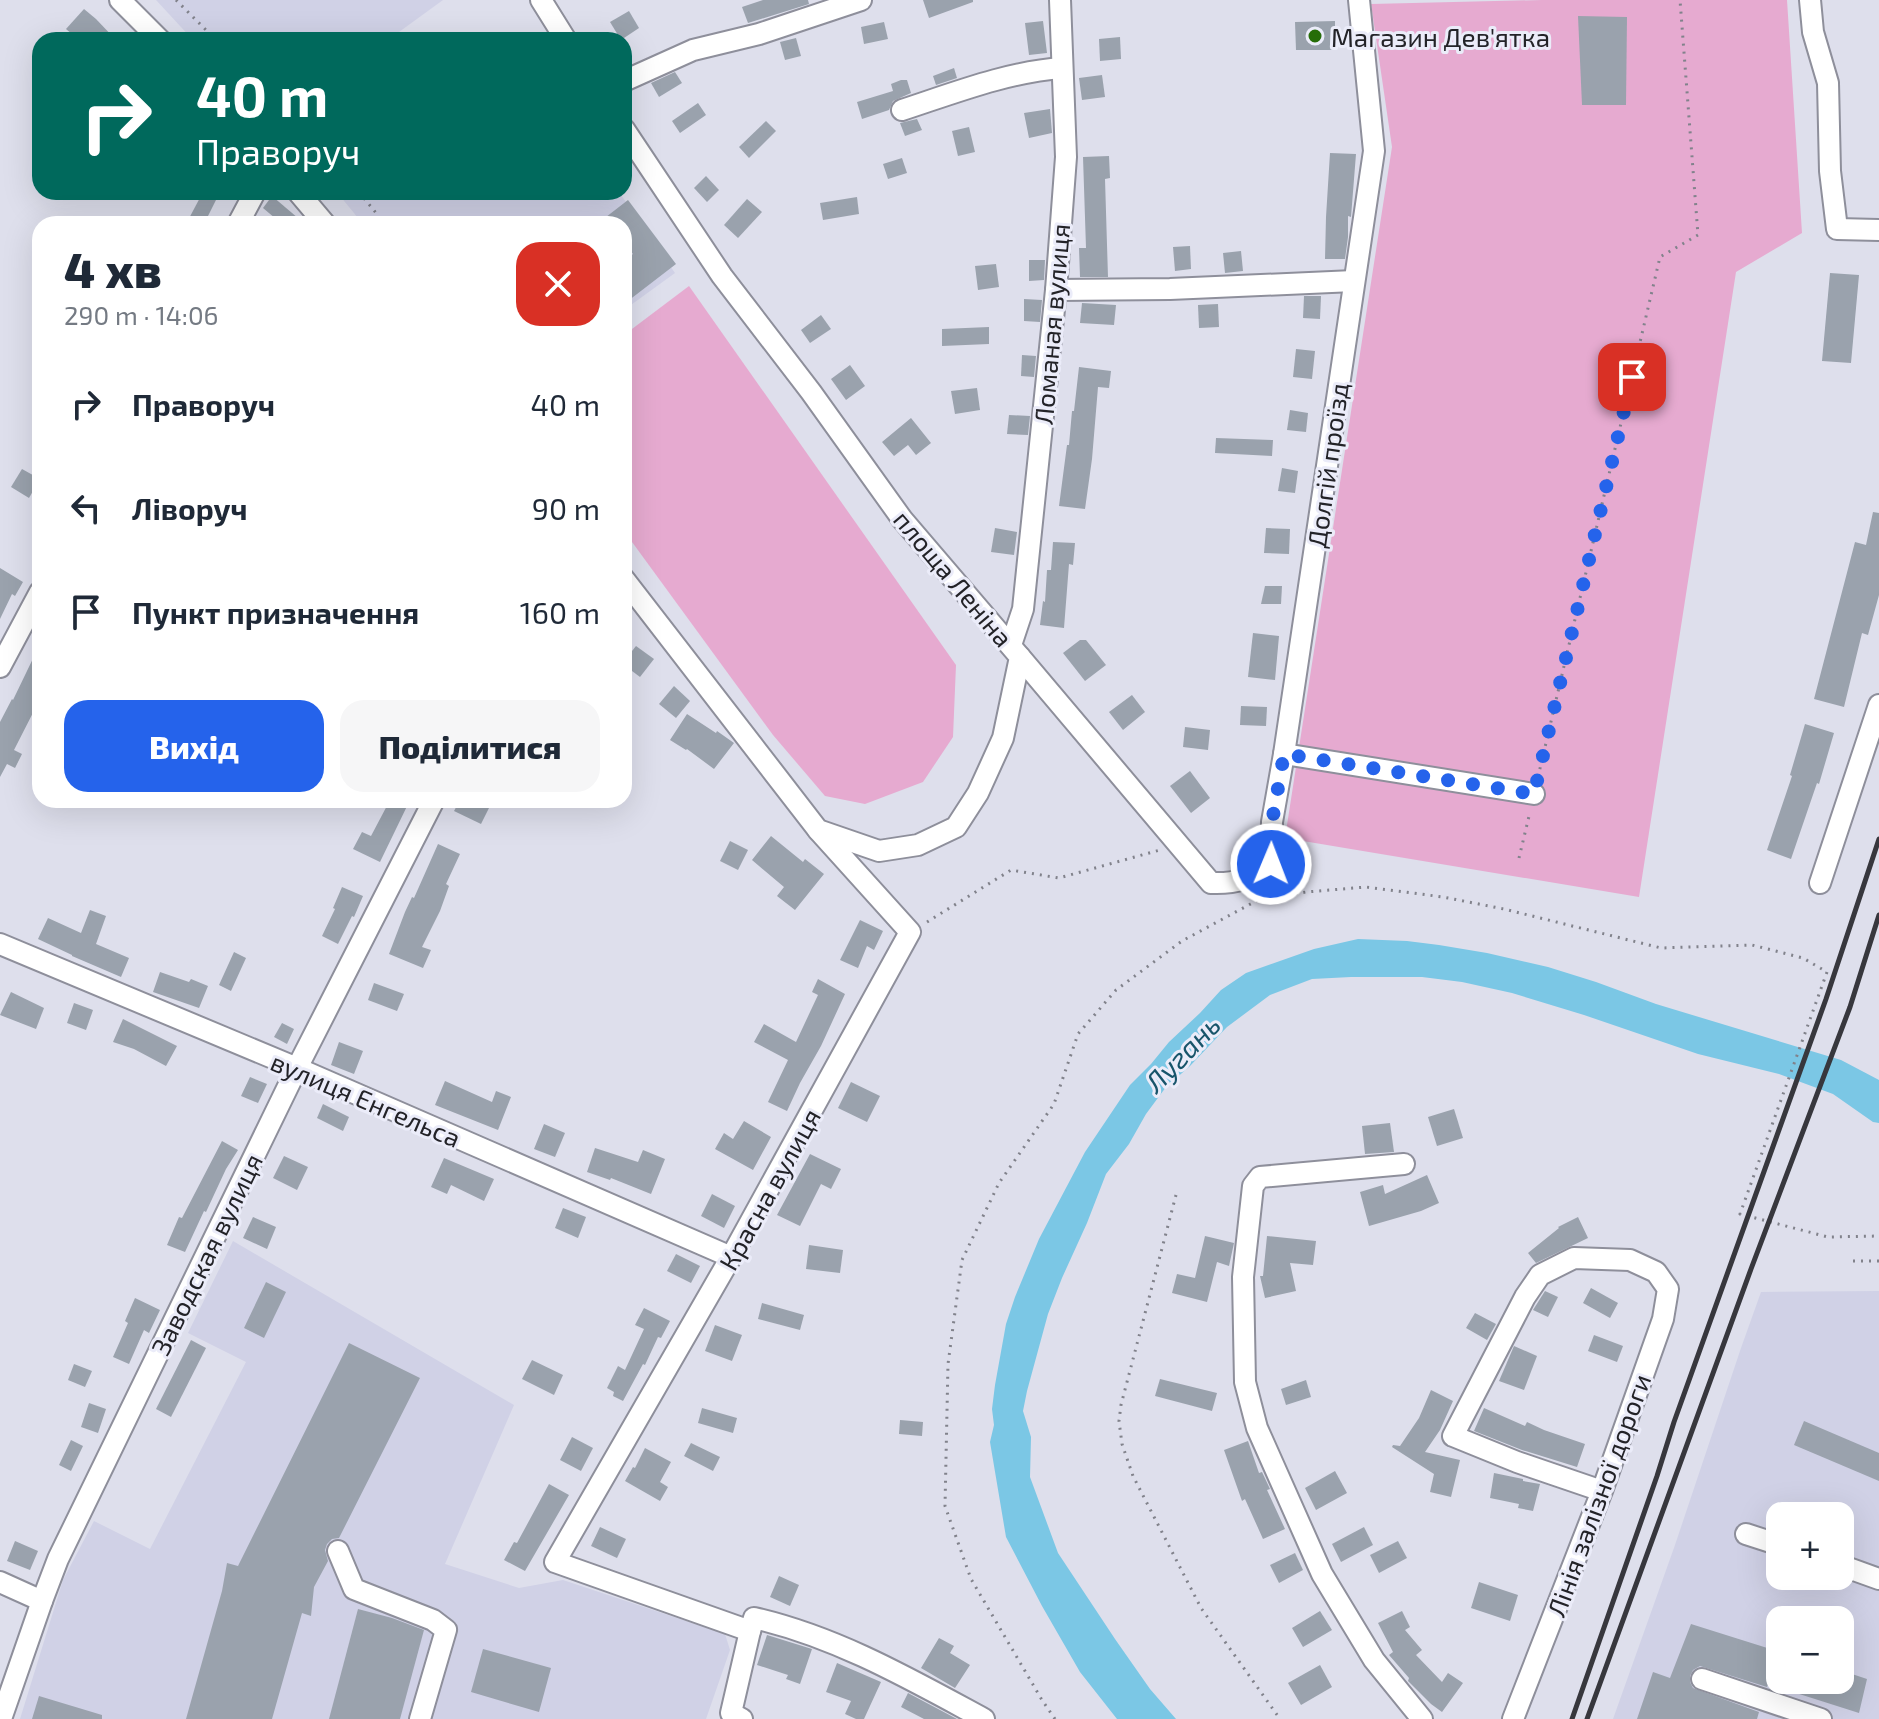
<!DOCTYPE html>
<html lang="uk">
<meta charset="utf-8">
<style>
body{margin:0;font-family:"Exo 2",sans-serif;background:#f6f6f7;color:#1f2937;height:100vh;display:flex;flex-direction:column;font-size:30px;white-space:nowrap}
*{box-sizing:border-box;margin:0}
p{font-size:26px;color:#747a83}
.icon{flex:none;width:44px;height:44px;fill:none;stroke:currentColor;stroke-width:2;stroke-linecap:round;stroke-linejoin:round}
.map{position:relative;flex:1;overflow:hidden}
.panel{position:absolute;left:32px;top:216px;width:600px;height:592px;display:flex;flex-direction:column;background:#fff;border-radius:24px;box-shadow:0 8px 32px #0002}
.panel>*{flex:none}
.banner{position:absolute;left:32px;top:32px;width:600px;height:168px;border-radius:24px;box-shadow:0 8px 32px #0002;background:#00695c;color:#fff;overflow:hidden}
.fabs{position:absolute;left:1766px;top:1502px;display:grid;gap:16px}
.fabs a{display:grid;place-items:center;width:88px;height:88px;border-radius:16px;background:#fff;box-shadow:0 8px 32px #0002;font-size:40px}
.pin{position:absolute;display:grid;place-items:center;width:68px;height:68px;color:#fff;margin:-34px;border-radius:16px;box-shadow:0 4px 12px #0006}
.me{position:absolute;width:88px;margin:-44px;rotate:1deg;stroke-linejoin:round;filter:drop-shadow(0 0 6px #0008)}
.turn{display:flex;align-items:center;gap:28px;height:168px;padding:0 32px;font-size:36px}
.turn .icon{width:104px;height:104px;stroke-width:2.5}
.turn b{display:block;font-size:56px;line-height:68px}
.round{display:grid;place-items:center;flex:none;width:84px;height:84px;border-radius:24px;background:#f6f6f7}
.overview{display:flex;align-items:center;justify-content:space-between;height:136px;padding:0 32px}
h1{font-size:48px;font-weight:800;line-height:60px}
.button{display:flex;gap:16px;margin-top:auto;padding:16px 32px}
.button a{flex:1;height:92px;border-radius:24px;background:#2563eb;color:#fff;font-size:32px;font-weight:800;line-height:92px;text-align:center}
.button a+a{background:#f6f6f7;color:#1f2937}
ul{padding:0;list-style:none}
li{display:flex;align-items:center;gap:24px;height:104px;padding:0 32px}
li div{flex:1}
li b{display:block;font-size:30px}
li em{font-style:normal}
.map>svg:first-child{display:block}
.built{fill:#d0d1e6;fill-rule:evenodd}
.green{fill:#e6aad0}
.water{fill:#7bc7e5}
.building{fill:#9aa2ad}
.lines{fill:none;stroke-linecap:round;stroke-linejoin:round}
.minor-casing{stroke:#8e8f9b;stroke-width:24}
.path{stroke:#81828b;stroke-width:3;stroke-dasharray:2 6;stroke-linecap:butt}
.minor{stroke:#fff;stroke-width:20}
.rail{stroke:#37373d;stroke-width:5}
.route{stroke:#2563eb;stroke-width:14;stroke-dasharray:0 25.2}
.poi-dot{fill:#266d08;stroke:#ebecf9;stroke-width:3}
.labels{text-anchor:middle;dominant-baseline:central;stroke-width:6;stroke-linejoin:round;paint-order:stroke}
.poi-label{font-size:26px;fill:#232328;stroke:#ebecf9;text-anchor:start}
.street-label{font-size:26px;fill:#232328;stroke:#ebecf9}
.water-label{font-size:28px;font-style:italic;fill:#18556b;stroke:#ebecf9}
</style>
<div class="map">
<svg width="1879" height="1719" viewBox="0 0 1879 1719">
<rect width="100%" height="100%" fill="#dedfec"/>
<g class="built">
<path d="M156 0H443L388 40H193Z"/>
<path d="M345 192H619L675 273 624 310V224H363L340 196Z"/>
<path d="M233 1241 514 1405 445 1564 519 1588 563 1580 725 1634 730 1650 706 1719H20L63 1580 94 1521 150 1549 246 1362 188 1333Z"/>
<path d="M1879 1291V1719H1613L1675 1545 1741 1348 1761 1292ZM1780 1516H1840V1576H1780ZM1780 1620H1840V1680H1780Z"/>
</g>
<g class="green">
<path d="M1542 0H1787L1802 233 1736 272 1639 897 1285 838 1392 147 1371 4Z"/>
<path d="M689 286 956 665 953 737 923 782 865 804 825 796 773 735 624 531V335Z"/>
</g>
<path class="water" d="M1358 939 1407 941 1439 945 1487 953 1548 967 1596 982 1656 1004 1841 1060 1879 1080V1123L1873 1122 1833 1094 1779 1074 1698 1054 1584 1015 1512 993 1462 982 1422 977H1351L1312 979 1270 995 1227 1027 1190 1066 1166 1087 1146 1114 1129 1144 1106 1174 1087 1223 1062 1278 1048 1314 1027 1391 1023 1411 1031 1437 1030 1477 1058 1553 1115 1639 1150 1689 1176 1719H1117L1080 1672 1042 1606 1006 1537 990 1442 994 1425 992 1409 995 1385 1006 1324 1015 1297 1039 1239 1085 1152 1130 1085 1151 1064 1169 1042 1200 1013 1221 990 1246 973 1314 949Z"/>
<g class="building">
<path d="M763 0H808L809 4 748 23 742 7Z"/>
<path d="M923 0H973V2L929 18Z"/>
<path d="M84 9 96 19 116 40H79L66 29Z"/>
<path d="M629 11 639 28 621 40 610 22Z"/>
<path d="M1578 16 1627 17 1626 105H1582Z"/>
<path d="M1043 21 1047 53 1029 55 1025 23Z"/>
<path d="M1335 21V50H1296L1295 22Z"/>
<path d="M884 22 888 39 864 44 861 27Z"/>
<path d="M1120 37 1121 59 1100 61 1099 39Z"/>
<path d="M796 38 801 56 785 60 780 42Z"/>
<path d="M954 68 957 78 936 85 933 76Z"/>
<path d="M675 72 682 83 659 97 651 83Z"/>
<path d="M1102 75 1105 97 1082 100 1079 78Z"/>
<path d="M901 80H907L911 93 893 101 889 110 862 119 857 102 893 91 891 84Z"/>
<path d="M698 103 706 115 680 133 672 121Z"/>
<path d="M1050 109 1052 133 1029 138 1024 113Z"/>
<path d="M917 119 922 130 905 136 900 123Z"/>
<path d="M766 121 776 131 749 158 739 147Z"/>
<path d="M969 127 975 152 958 156 952 131Z"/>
<path d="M1330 153 1356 154 1351 217 1348 216V237L1345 259H1325L1326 217Z"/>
<path d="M1109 156 1110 178 1105 179 1108 277H1080L1079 248H1086L1083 157Z"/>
<path d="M902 158 907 173 888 179 883 164Z"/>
<path d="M706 176 719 190 707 202 694 188Z"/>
<path d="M203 192H220L204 224H186Z"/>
<path d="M272 196 305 224H282L263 208Z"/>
<path d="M857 197 859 214 823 220 820 203Z"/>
<path d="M747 199 762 212 738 238 724 225Z"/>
<path d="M628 200 676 264 624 304V261L633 254 624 242V224H597Z"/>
<path d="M1190 246 1191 269 1175 271 1173 247Z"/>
<path d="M1241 251 1243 271 1225 273 1223 253Z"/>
<path d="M1029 260H1045L1044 280 1029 281Z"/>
<path d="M996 264 999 287 978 290 975 266Z"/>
<path d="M1830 273 1859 275 1851 363 1822 361Z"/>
<path d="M1304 296H1321L1320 319 1303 318Z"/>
<path d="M1024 299 1042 300 1040 322 1024 321Z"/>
<path d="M1082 303 1116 305 1114 325 1080 323Z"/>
<path d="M1218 304 1219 327 1199 328 1198 305Z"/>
<path d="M821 315 831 329 810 343 801 330Z"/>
<path d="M989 327V344L942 346V329Z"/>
<path d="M1296 349 1315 351 1312 379 1293 377Z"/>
<path d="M1022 355 1036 356 1034 377 1021 376Z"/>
<path d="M850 365 865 386 846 400 831 379Z"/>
<path d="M1079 367 1111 371 1109 388 1098 387 1092 459 1085 509 1059 506 1067 445H1069L1072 411H1074Z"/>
<path d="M977 388 980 410 955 414 951 391Z"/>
<path d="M1290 410 1308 413 1306 432 1287 430Z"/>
<path d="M1009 415 1030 416 1028 435 1007 434Z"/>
<path d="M911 418 931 443 916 455 908 445 894 456 882 442Z"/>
<path d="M1216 438 1273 440 1272 456 1215 453Z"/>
<path d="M1282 468 1298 471 1295 493 1278 491Z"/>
<path d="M22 469 40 479 29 498 11 487Z"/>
<path d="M1873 512 1879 513V595L1868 635 1862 633 1844 707 1814 699 1855 542 1866 545Z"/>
<path d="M995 528 1017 532 1014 555 991 552Z"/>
<path d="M1266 528 1290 529 1289 554 1264 553Z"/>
<path d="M1053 542 1075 543 1073 565 1069 564 1064 628 1040 625 1043 601 1045 602 1047 570H1051Z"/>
<path d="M0 568 23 582 15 596 12 594 0 619Z"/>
<path d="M1265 586H1282L1281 604H1261Z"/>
<path d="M1253 633 1279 636 1275 680 1248 677Z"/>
<path d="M1080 640H1086L1106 665 1085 681 1063 653Z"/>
<path d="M40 644V699L14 750 22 754 15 768 7 764 0 777V722L12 699 13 700Z"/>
<path d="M636 646 654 659 640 677 624 665V661Z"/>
<path d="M674 686 690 701 676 718 659 704Z"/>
<path d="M1132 695 1145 712 1123 730 1109 712Z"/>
<path d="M1241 706 1267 707 1266 726 1240 725Z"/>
<path d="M687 714 716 733 717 731 734 743 714 769 687 749 686 750 670 740Z"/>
<path d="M1805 724 1834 733 1819 784 1817 783 1791 859 1767 850 1792 776 1790 775Z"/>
<path d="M1185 727 1210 730 1208 750 1183 747Z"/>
<path d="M1190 771 1210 798 1191 813 1170 786Z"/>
<path d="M390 800H410L380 862 353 849 362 832 371 836Z"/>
<path d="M460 800H493L481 824 454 811Z"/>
<path d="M771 836 803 862 805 859 824 874 795 910 777 896 784 887 752 860Z"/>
<path d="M730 841 748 850 738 870 720 861Z"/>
<path d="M438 844 460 854 446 884 449 886 440 911 422 947 431 950 423 968 389 954 405 912 412 897 414 898Z"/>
<path d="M342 887 363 896 354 917 352 916 338 944 322 936 335 909 333 908Z"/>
<path d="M90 910 106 916 96 944 129 958 121 977 72 956V955L38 939 48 918 81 933Z"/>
<path d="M860 920 883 931 874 950 867 946 858 968 840 960Z"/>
<path d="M234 952 246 958 231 991 219 985Z"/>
<path d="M160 972 189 982 191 979 208 986 199 1008 153 992Z"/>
<path d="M818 979 845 994 821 1046 800 1083 787 1111 768 1102 788 1060 754 1042 764 1024 796 1042 818 995 812 992Z"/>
<path d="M374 983 404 994 397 1011 368 1000Z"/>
<path d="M11 992 44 1008 36 1029 0 1015Z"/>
<path d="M74 1003 93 1010 86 1030 67 1023Z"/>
<path d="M123 1019 177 1046 166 1066 134 1049 113 1042Z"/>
<path d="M282 1023 294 1029 287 1044 274 1037Z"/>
<path d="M339 1042 363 1051 354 1074 331 1065Z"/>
<path d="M250 1077 267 1084 258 1103 241 1096Z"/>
<path d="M445 1081 492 1102 496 1091 511 1097 498 1130 435 1105Z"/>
<path d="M851 1082 880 1096 867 1122 838 1108Z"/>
<path d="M323 1104 349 1117 343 1131 317 1118Z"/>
<path d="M1454 1109 1463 1138 1437 1146 1428 1117Z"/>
<path d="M744 1121 771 1137 753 1170 715 1149 724 1133 733 1139Z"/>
<path d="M1390 1123 1394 1152 1365 1154 1362 1126Z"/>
<path d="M544 1124 565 1133 555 1157 534 1149Z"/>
<path d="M222 1141 238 1150 226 1169 206 1212 204 1211 185 1252 167 1245 179 1217 182 1218Z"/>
<path d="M595 1148 638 1162 643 1150 665 1159 651 1194 611 1178 610 1180 587 1172Z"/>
<path d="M810 1154 841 1169 831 1189 821 1184 800 1226 777 1215Z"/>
<path d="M284 1156 308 1167 297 1190 273 1178Z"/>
<path d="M444 1158 494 1179 484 1201 451 1185 447 1194 431 1187Z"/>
<path d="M1427 1175 1439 1203 1421 1211 1369 1226 1360 1192 1383 1185 1385 1194Z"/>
<path d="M712 1194 735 1206 724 1228 701 1216Z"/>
<path d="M563 1208 586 1217 578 1238 555 1228Z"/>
<path d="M253 1217 276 1227 267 1249 243 1238Z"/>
<path d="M1578 1217 1588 1238 1536 1263 1528 1253 1559 1228 1558 1227Z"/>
<path d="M1205 1236 1234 1243 1229 1266 1217 1262 1207 1302 1172 1293 1177 1274 1195 1278Z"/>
<path d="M1267 1236 1316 1241 1313 1265 1290 1263 1296 1291 1265 1298 1260 1276H1263Z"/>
<path d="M809 1245 843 1250 840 1273 806 1269Z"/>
<path d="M676 1254 700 1266 691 1283 667 1271Z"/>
<path d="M266 1282 286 1292 264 1338 244 1328Z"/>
<path d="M1591 1288 1618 1303 1610 1318 1583 1303Z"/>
<path d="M1545 1291 1558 1297 1548 1317 1533 1310Z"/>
<path d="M135 1298 160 1310 149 1333 144 1330 129 1364 113 1357 128 1323 125 1321Z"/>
<path d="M762 1303 804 1315 800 1330 758 1319Z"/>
<path d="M644 1308 670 1321 661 1338 658 1337 645 1365 643 1364 623 1401 613 1396 614 1392 607 1388 618 1366 625 1370 644 1329 635 1325Z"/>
<path d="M1475 1313 1496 1324 1487 1340 1466 1328Z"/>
<path d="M715 1325 742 1335 732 1361 705 1351Z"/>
<path d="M1594 1335 1623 1346 1617 1362 1588 1351Z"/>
<path d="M191 1340 206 1348 171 1417 156 1409Z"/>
<path d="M349 1343 420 1378 339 1538 332 1539 327 1544 325 1550 328 1561 314 1587 311 1616 302 1613 272 1719H186L222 1591 227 1563 238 1566Z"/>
<path d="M1514 1346 1537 1356 1524 1390 1499 1381Z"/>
<path d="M532 1360 563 1375 554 1395 522 1379Z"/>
<path d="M74 1364 92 1371 85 1387 68 1380Z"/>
<path d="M1160 1379 1217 1393 1212 1411 1155 1396Z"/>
<path d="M1306 1380 1311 1397 1286 1405 1281 1389Z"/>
<path d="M1431 1390 1453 1401 1440 1430 1425 1452 1460 1460 1451 1497 1430 1492 1434 1474 1392 1447 1393 1445 1400 1446 1419 1418Z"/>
<path d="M89 1403 106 1409 98 1433 81 1427Z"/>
<path d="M702 1408 737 1418 733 1433 698 1423Z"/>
<path d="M1484 1408 1525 1426 1527 1422 1544 1430 1585 1444 1577 1467 1522 1450 1474 1431Z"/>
<path d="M900 1420 923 1422 922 1436 899 1434Z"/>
<path d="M1804 1421 1879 1453V1481L1794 1445Z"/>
<path d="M572 1437 593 1448 581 1471 560 1460Z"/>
<path d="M71 1440 83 1446 71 1471 59 1465Z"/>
<path d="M1248 1441 1259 1473 1262 1472 1270 1489 1267 1490 1285 1529 1263 1539 1245 1499 1242 1501 1224 1450Z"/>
<path d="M691 1443 720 1457 713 1471 684 1456Z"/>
<path d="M645 1448 671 1462 660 1482 668 1487 660 1501 625 1481 633 1467 635 1468Z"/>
<path d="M1335 1471 1347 1493 1316 1510 1305 1488Z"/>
<path d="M1494 1473 1523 1479V1481L1540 1484 1533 1511 1518 1508 1519 1504 1490 1498Z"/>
<path d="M549 1484 569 1495 525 1571 504 1560 514 1542 517 1543Z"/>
<path d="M600 1527 626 1539 617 1558 591 1546Z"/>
<path d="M1364 1527 1373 1545 1341 1562 1332 1544Z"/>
<path d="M15 1541 38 1551 30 1570 7 1561Z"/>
<path d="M1398 1541 1407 1558 1379 1573 1370 1555Z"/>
<path d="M1295 1553 1303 1570 1279 1583 1270 1565Z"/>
<path d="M779 1576 799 1585 790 1606 770 1597Z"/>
<path d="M1479 1582 1518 1595 1510 1621 1471 1608Z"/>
<path d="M358 1609 392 1618 424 1630 400 1719H329Z"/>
<path d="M1320 1611 1332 1630 1303 1647 1292 1628Z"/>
<path d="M1402 1611 1410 1627 1405 1630 1422 1650 1416 1655 1442 1682 1448 1673 1463 1683 1442 1712 1431 1704 1408 1681 1409 1678 1389 1655 1393 1652 1378 1623Z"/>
<path d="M1691 1624 1780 1652V1680H1840V1670L1867 1679 1859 1713 1768 1684 1767 1687 1700 1666 1693 1670 1690 1676V1682L1693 1688 1759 1712 1757 1719H1637L1653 1672 1670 1678Z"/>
<path d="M767 1635 812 1649 800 1684 786 1679 788 1675 757 1665Z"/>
<path d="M939 1638 954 1646 950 1653 970 1665 955 1688 921 1668Z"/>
<path d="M483 1649 551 1668 539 1712 471 1692Z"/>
<path d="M837 1663 881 1682 864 1719H856L845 1714 851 1701 826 1692Z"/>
<path d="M1320 1665 1332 1687 1301 1705 1288 1683Z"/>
<path d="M908 1693 923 1701 957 1719H924L901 1707Z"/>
<path d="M39 1696 102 1715V1719H32Z"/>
</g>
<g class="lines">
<defs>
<g id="minor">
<path d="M120 0 160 40"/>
<path d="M541 0 566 40"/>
<path d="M1810 0 1813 32 1828 83 1830 171 1837 229 1879 230"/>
<path d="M624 81 693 50 759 34 861 0"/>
<path d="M902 110C954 93 1007 72 1062 68"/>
<path d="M624 129 722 276 811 392 902 519 1020 657 1003 738 978 793 956 827 918 845 879 851 818 830 624 579"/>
<path d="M298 192 325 224"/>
<path d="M238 224 255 192"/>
<path d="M1056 290 1170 289 1354 281"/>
<path d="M1011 645 1023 609 1056 290 1066 157 1060 0"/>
<path d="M1020 657 1211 883C1238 884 1249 879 1271 864L1272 822 1284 754 1374 151 1359 0"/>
<path d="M0 667 40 592"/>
<path d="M1284 754 1534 794"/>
<path d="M818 830 910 932 731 1257 555 1562 750 1631 754 1618C837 1637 910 1679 984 1719"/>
<path d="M1820 883 1879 705"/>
<path d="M0 944 297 1068 731 1257"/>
<path d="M1404 1164 1260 1177 1253 1186 1243 1277 1245 1382 1257 1428 1322 1574 1374 1660 1422 1719"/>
<path d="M1746 1534 1780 1545"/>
<path d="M338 1551 354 1589 433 1620 446 1630 420 1719"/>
<path d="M1840 1565 1879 1579"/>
<path d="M0 1582 42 1601"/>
<path d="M1702 1679 1821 1719"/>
<path d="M1 1719 42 1601 58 1559 297 1068 434 800"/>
<path d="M742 1719 731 1713 750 1631"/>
<path d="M1513 1719 1602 1491 1663 1319 1668 1289 1656 1272 1630 1260 1574 1258 1540 1275 1525 1297 1453 1436 1517 1462 1602 1491"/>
</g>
</defs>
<use href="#minor" class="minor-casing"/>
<g class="path">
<path d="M176 0 216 40"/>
<path d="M359 192 385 224"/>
<path d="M1538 777 1660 257 1698 235 1680 0"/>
<path d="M1519 858 1530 812"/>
<path d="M927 922 1011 870 1059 878 1160 850"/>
<path d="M1176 1195 1121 1405 1119 1421 1122 1444 1133 1476 1201 1608 1280 1719"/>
<path d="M1853 1261H1879"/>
<path d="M1055 1719 1042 1700 971 1579 945 1506 948 1364 962 1260 999 1183 1054 1104 1078 1034 1116 990 1182 941 1256 901 1306 892 1366 887 1443 897 1504 909 1661 948 1752 945 1803 958 1827 972 1740 1214 1828 1237 1879 1236"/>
</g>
<use href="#minor" class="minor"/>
<g class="rail">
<path d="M1572 1719 1657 1476 1674 1422 1826 999 1879 839"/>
<path d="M1587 1719 1751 1269 1850 1007 1879 915"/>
</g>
</g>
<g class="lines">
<path class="route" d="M1271 864 1272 822 1284 754 1534 794 1632 377"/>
</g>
<circle class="poi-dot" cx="1315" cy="36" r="8"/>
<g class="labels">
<g class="poi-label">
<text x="1331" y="36">Магазин Дев'ятка</text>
</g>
<g class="street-label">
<text transform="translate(1051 324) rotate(-85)">Ломаная вулиця</text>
<text transform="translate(1327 465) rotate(-82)">Долгій проїзд</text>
<text transform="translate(954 578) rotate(50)">площа Леніна</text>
<text transform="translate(366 1099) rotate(23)">вулиця Енгельса</text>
<text transform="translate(769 1189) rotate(-61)">Красна вулиця</text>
<text transform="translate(206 1254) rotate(-64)">Заводская вулиця</text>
<text transform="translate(1598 1495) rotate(-70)">Лінія залізної дороги</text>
</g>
<g class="water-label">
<text transform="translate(1182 1053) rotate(-46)">Лугань</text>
</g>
</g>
</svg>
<div class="fabs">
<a>+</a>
<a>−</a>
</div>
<div class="pin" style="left:1632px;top:377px;background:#d93025"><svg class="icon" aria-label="arrive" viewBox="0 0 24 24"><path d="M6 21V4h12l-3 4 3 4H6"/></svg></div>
<svg class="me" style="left:1271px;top:864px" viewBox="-20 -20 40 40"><circle r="17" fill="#2563eb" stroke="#fff" stroke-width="3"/><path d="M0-11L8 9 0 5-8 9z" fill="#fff"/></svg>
<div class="banner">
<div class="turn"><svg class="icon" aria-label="right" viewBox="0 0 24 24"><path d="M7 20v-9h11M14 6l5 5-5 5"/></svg><div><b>40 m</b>Праворуч</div></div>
</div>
<section class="panel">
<div class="overview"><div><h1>4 хв</h1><p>290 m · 14:06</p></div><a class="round" style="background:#d93025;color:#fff"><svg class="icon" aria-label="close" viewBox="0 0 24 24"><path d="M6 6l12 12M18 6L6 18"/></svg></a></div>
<ul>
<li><svg class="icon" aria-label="right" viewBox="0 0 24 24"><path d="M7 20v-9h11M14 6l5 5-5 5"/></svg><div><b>Праворуч</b></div><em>40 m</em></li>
<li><svg class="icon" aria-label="left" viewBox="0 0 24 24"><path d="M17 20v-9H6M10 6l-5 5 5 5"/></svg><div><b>Ліворуч</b></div><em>90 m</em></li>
<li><svg class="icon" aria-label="arrive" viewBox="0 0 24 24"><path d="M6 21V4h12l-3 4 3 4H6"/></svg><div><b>Пункт призначення</b></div><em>160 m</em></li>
</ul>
<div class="button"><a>Вихід</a><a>Поділитися</a></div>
</section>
</div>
